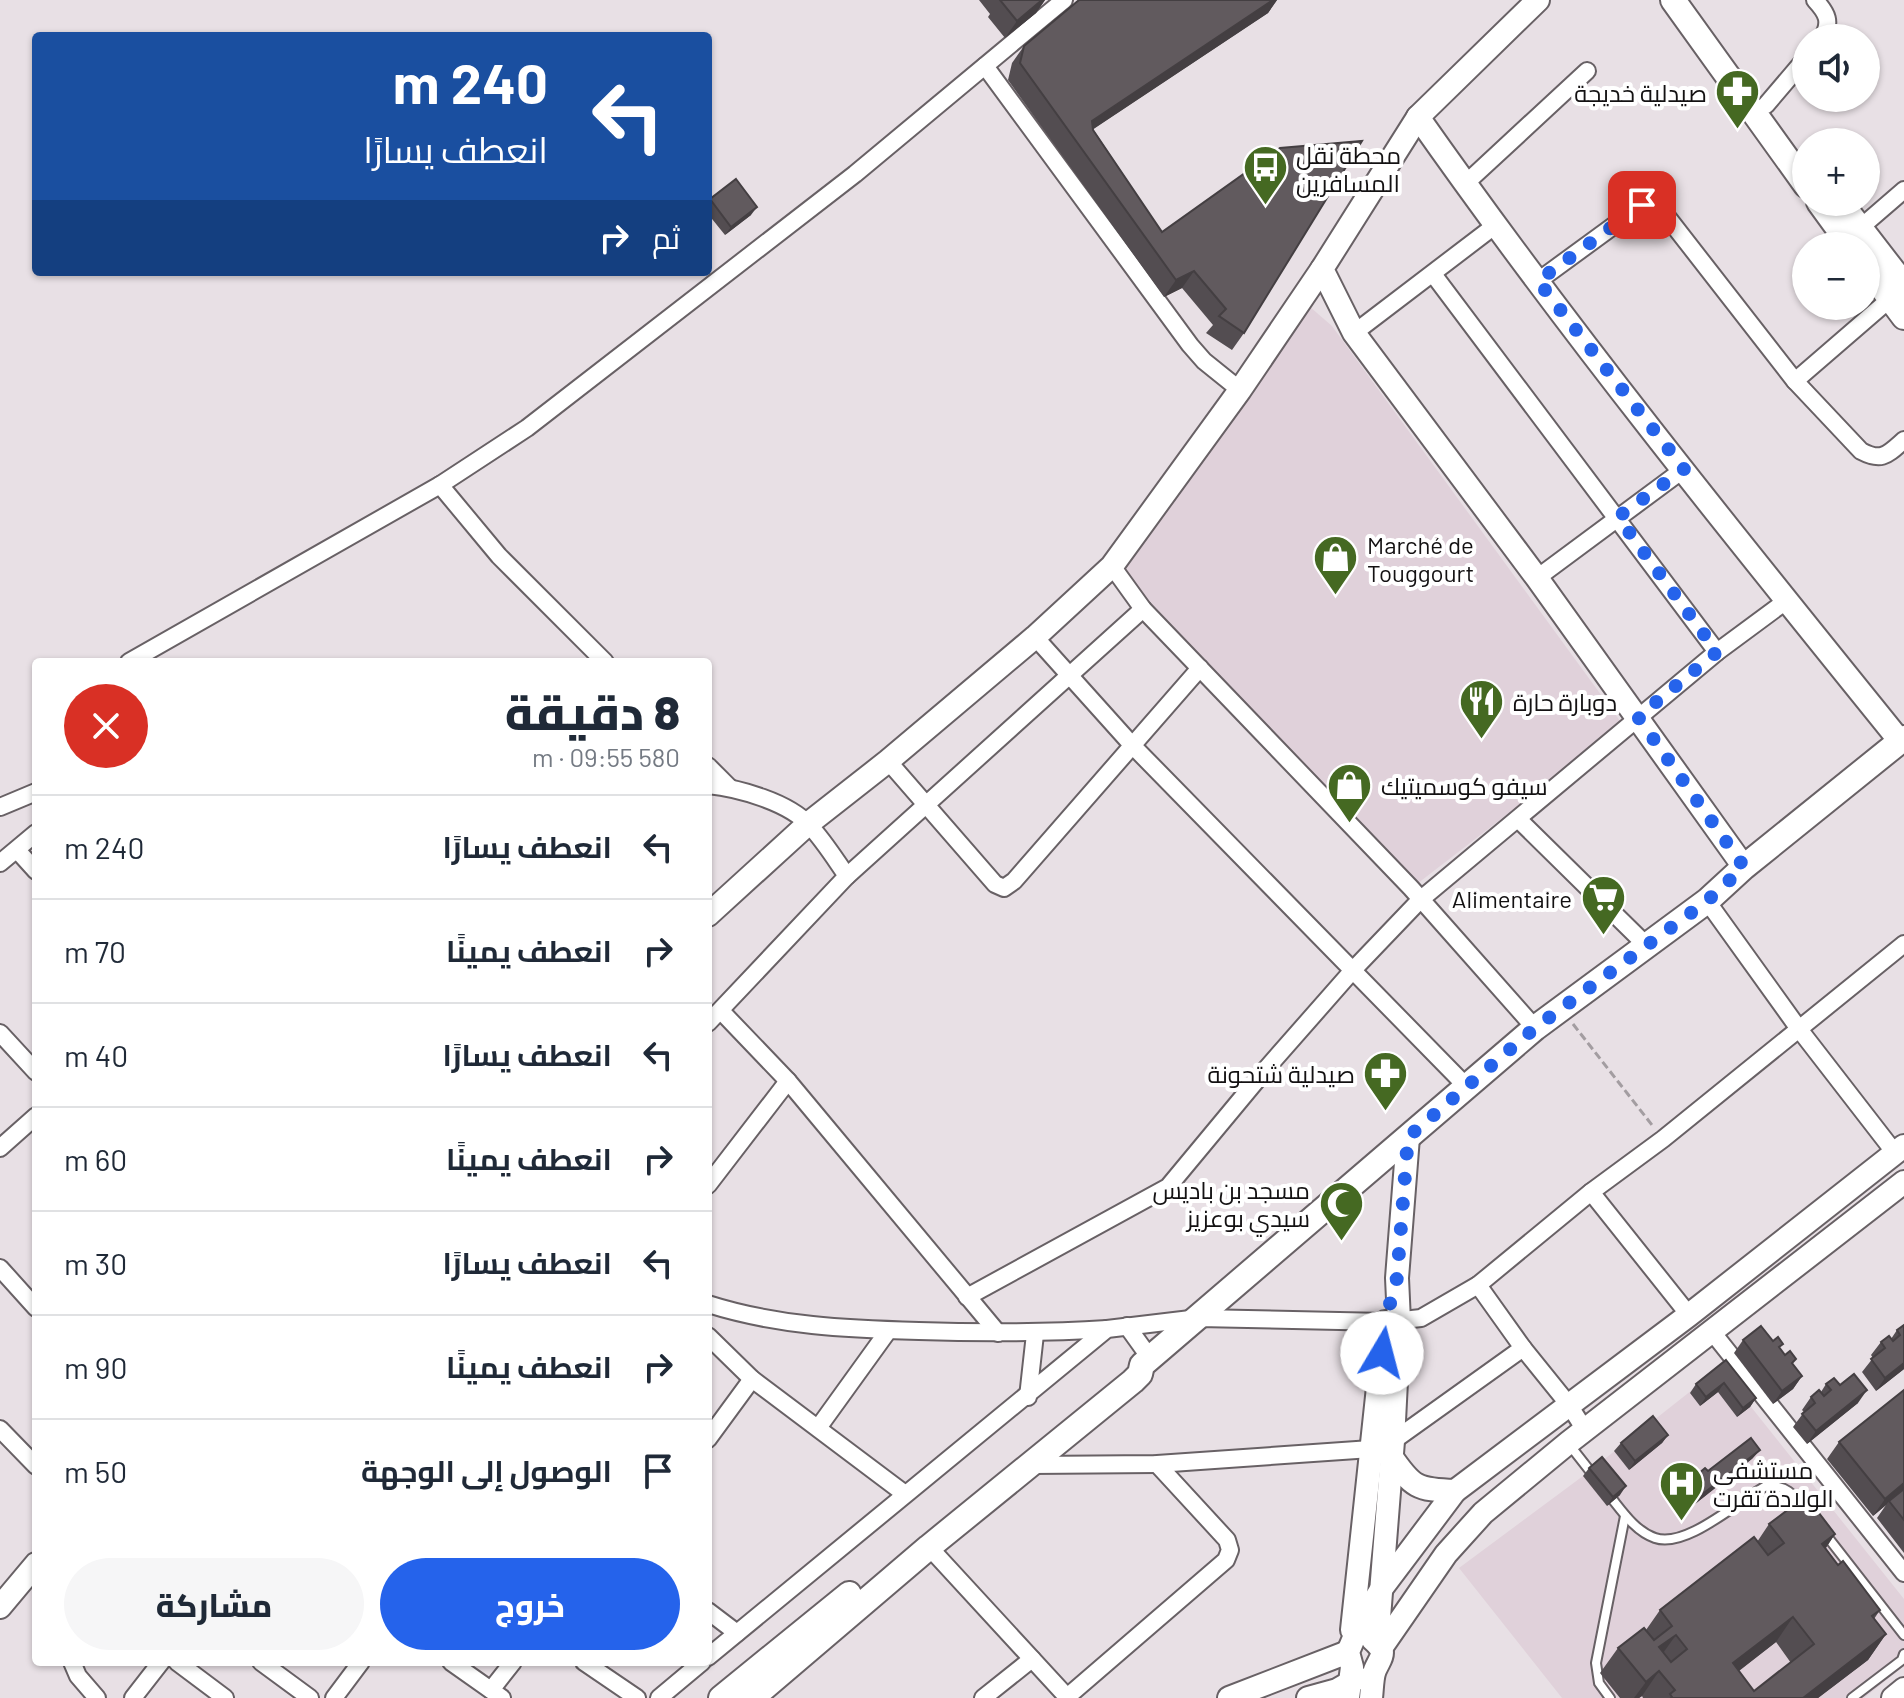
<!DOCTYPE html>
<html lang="ar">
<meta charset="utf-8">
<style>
body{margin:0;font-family:Barlow,Cairo,sans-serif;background:#f6f6f7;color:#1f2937;direction:rtl;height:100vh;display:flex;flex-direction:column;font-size:30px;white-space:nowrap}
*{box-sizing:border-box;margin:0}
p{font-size:26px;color:#747a83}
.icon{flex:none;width:44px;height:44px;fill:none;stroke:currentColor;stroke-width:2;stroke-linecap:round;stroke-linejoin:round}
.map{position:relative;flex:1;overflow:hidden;direction:ltr}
.drawer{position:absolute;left:32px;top:658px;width:680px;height:1008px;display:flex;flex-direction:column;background:#fff;border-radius:8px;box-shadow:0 2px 6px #0004;direction:rtl}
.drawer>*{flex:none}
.banner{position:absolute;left:32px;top:32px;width:680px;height:244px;border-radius:8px;box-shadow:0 2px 6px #0004;direction:rtl;background:#1a4fa0;color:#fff;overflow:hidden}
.tools{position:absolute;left:1792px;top:24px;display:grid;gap:16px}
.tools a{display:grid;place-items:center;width:88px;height:88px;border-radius:50%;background:#fff;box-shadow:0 2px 6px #0004;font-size:40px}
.pin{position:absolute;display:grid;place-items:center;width:68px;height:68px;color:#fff;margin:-34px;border-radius:16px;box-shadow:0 4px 12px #0006}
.me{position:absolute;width:88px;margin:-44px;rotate:8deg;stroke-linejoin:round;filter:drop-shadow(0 0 6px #0008)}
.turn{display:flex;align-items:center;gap:28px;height:168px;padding:0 32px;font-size:36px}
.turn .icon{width:104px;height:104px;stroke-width:2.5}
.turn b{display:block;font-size:56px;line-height:68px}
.then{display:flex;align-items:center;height:76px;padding:0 32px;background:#0003;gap:16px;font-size:30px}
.round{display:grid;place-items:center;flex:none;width:84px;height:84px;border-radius:42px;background:#f6f6f7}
.overview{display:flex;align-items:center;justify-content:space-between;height:136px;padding:0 32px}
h1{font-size:48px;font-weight:800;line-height:60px}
.primary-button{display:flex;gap:16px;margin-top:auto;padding:16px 32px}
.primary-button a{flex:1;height:92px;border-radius:48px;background:#2563eb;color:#fff;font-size:32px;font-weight:800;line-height:92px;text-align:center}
.primary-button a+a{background:#f6f6f7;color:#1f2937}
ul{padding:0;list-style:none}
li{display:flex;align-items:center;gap:24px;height:104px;padding:0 32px;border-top:2px solid #e0e1e3}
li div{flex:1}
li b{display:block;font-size:30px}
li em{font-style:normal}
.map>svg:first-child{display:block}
.built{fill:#e0d1da}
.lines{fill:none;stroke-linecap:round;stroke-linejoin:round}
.lane-casing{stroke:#686165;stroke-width:12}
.street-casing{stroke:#686165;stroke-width:20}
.secondary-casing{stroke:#686165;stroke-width:26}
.primary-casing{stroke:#686165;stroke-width:28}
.path{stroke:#a39da1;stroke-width:3;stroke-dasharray:8 4;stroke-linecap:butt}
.lane{stroke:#fff;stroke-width:8}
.street{stroke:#fff;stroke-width:16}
.secondary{stroke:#fff;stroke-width:22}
.primary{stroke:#fff;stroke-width:24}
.wall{fill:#534d51;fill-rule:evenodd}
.shaded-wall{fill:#443f42}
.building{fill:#615a5e;stroke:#443f42;stroke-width:2;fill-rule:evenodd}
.route{stroke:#2563eb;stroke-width:14;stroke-dasharray:0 25.2}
.labels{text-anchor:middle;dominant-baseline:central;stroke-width:8;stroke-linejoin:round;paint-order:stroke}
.poi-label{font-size:24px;fill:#131112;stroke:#fff;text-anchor:start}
</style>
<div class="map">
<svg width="1904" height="1698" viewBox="0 0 1904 1698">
<rect width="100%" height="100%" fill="#e8e0e5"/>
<g class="built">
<path d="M1302 300 1332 326 1623 725 1413 887 1155 617 1120 559Z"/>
<path d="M1720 1368 1904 1599V1666L1864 1698H1562L1459 1568 1583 1476Z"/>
</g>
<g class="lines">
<defs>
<g id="lane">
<path d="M1568 1443 1590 1471"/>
<path d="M1613 1500C1624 1514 1637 1532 1655 1538 1686 1549 1738 1501 1766 1486 1786 1485 1793 1494 1805 1509"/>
<path d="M1826 1535 1904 1635"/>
<path d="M1610 1698 1599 1683 1596 1663 1625 1516"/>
<path d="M1852 1698 1902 1660 1904 1654"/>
</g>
<g id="street">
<path d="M1815 0C1827 13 1832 22 1822 38"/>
<path d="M985 66 1190 345 1204 361 1240 390"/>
<path d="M1766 105 1806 58"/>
<path d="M1465 184 1587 71"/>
<path d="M1860 228 1904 190"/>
<path d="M1433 274 1717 652"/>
<path d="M1538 281 1642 205H1651L1661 209 1795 381 1898 292"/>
<path d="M1354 333 1497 224"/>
<path d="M1795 381 1861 451C1882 462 1887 455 1904 440"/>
<path d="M440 485 499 556 605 662"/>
<path d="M1112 566 1143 609 1411 888 1535 1028"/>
<path d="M1537 578 1684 469"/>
<path d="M1035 637 1132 745 1466 1086"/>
<path d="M129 662 440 485 527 428 855 174 1064 0"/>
<path d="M888 761 995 884 1004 888 1014 881 1200 668"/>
<path d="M708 766 729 787"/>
<path d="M708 785C738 788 789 802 810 826 824 841 835 859 847 876L708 1023"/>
<path d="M0 807 36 792"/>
<path d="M1519 820 1645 944"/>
<path d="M17 850 36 871"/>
<path d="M0 863 36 833"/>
<path d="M847 876 1143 609"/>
<path d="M1707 901 1799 1029 1895 1153"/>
<path d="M721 1011 788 1081 998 1333"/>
<path d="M0 1033 36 1072"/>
<path d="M0 1148 36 1116"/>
<path d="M708 1185 788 1081"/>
<path d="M1591 1192 1689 1315"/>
<path d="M0 1268 36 1308"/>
<path d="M1478 1285 1523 1348 1569 1405 1585 1430"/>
<path d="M967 1297 1168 1187 1266 1069 1353 970 1420 900 1717 652 1786 601"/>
<path d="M708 1304C777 1326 847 1329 919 1331 982 1333 1044 1333 1107 1329"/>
<path d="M1127 1326 1150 1358"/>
<path d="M1713 1333 1904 1573"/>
<path d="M708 1336 752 1379 905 1494"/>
<path d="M1028 1397 1035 1334"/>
<path d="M818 1428 888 1331"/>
<path d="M0 1429 36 1466"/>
<path d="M708 1439 752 1379"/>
<path d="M1031 1465 1157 1464 1371 1449 1393 1441 1523 1348"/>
<path d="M929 1547 1068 1698"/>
<path d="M708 1611 737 1633"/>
<path d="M708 1657 1107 1329 1199 1318 1385 1322 1421 1318 1478 1285 1591 1192 1663 1139 1904 944"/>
<path d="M72 1662 78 1676 97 1698"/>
<path d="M177 1662 225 1698"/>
<path d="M261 1662 310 1698"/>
<path d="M451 1662 502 1698"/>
<path d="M584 1662 637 1698"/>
<path d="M491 1690 513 1662"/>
<path d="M1067 1697 1226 1560 1230 1550 1227 1540 1157 1464"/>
<path d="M133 1698 161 1662"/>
<path d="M334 1698 361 1662"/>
<path d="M659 1698 702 1662"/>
<path d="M983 1698 1032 1659"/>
</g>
<g id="secondary">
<path d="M1538 0 1418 117 1322 269 1354 333 1537 578 1744 867"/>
<path d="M1418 117C1569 332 1735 537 1900 741"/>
<path d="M708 915 809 823 888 761 1035 637 1112 566 1240 390 1322 269"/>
<path d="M1391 1456C1412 1487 1417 1490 1455 1491"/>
<path d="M0 1607 36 1564"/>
<path d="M1352 1630 1385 1322"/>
<path d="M1377 1643 1393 1441 1399 1321 1397 1278 1408 1137"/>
<path d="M1381 1648 1446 1554 1483 1513 1568 1443 1904 1182"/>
<path d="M1229 1698 1348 1652"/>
<path d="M1308 1698 1337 1690 1358 1678"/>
<path d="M1348 1698 1352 1667 1348 1652 1359 1626 1382 1588 1455 1491 1689 1315 1904 1146"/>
<path d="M1371 1698C1372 1690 1372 1677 1375 1670 1381 1656 1388 1653 1373 1640"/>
<path d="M1893 1698 1904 1689"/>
</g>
<g id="primary">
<path d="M1673 0 1806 185"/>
<path d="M1819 202 1851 246"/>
<path d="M1840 202 1904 285"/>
<path d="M1866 266 1904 317"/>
<path d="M721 1698 849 1594"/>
<path d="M752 1698 929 1547 1133 1381 1140 1374 1142 1365 1535 1028 1707 901 1744 867 1904 738"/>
</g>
</defs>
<use href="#lane" class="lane-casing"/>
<use href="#street" class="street-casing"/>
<use href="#secondary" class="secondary-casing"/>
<use href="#primary" class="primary-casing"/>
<path class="path" d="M1573 1024 1652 1125"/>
<use href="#lane" class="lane"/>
<use href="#street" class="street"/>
<use href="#secondary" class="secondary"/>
<use href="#primary" class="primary"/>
</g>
<g class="wall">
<path d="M979 0H1045L1036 13 1005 38 988 17 990 14Z"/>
<path d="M1079 0H1277L1268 13 1093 129 1162 232 1280 148 1244 333 1232 350 1206 333 1213 325 1182 288 1164 297 1008 80 1012 63 1024 46Z"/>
<path d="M710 199 751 215 725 235 708 214V201Z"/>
<path d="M1904 1325V1369L1876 1391 1862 1372 1873 1358 1871 1355 1881 1342 1891 1339 1897 1330Z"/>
<path d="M1743 1340 1773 1341 1802 1376 1793 1389 1773 1404 1734 1353Z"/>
<path d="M1726 1360 1756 1398 1750 1407 1737 1417 1718 1392 1700 1406 1690 1393 1696 1384Z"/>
<path d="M1826 1384 1858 1403 1807 1444 1793 1427 1804 1412 1802 1410 1811 1397 1821 1392Z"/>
<path d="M1904 1390V1553L1877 1518 1886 1505 1873 1516 1827 1459 1839 1442Z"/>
<path d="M1668 1435 1662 1443 1629 1470 1614 1451 1621 1443Z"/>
<path d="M1753 1458 1690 1508 1678 1493 1685 1485 1708 1471Z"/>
<path d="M1589 1468 1620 1495 1607 1506 1583 1476Z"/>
<path d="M1769 1524 1835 1534 1826 1548 1838 1565 1880 1610 1874 1619 1886 1634 1868 1660 1818 1698H1643L1642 1696 1639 1698H1620L1600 1673 1618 1648 1646 1630 1660 1610 1757 1542ZM1776 1642 1791 1663 1754 1691 1739 1671Z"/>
</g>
<g class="shaded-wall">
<path d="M1042 0H1045L1036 13 1005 38 1017 21Z"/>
<path d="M1273 0H1277L1268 13 1080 138 1092 121Z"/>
<path d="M757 207 751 215 725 235 731 227Z"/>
<path d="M1194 271 1182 288 1164 297 1176 280Z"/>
<path d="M1904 1363V1369L1876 1391 1885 1378Z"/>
<path d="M1802 1376 1793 1389 1773 1404 1782 1391Z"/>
<path d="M1724 1383 1718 1392 1700 1406 1706 1397Z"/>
<path d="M1867 1390 1858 1403 1807 1444 1816 1431Z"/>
<path d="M1756 1398 1750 1407 1737 1417 1743 1408Z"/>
<path d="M1668 1435 1662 1443 1629 1470 1635 1461Z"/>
<path d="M1760 1450 1753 1458 1690 1508 1696 1499Z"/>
<path d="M1904 1483V1491L1889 1501 1886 1505 1873 1516 1885 1499Z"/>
<path d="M1626 1486 1620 1495 1607 1506 1613 1497Z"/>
<path d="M1835 1534 1818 1559 1822 1544Z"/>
<path d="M1793 1617 1776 1642 1715 1689 1733 1663Z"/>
<path d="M1886 1634 1868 1660 1818 1698H1803Z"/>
<path d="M1676 1635 1658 1660 1659 1647Z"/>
<path d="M1659 1671 1642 1696 1639 1698H1634L1646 1682Z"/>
</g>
<g class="building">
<path d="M1000 0H1042L1017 21Z"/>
<path d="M1079 0H1273L1092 121 1093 130 1162 232 1280 148 1362 141 1244 333 1219 316 1226 309 1194 271 1176 280 1020 63 1024 46Z"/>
<path d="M736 179 757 207 731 227 710 199Z"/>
<path d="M1904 1325V1363L1885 1378 1871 1359 1885 1348 1881 1342 1889 1336 1893 1341 1900 1335 1897 1330Z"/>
<path d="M1761 1326 1773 1341 1778 1337 1783 1344 1779 1347 1785 1355 1790 1351 1796 1359 1792 1363 1802 1376 1782 1391 1743 1340Z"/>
<path d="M1726 1360 1756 1398 1743 1408 1724 1383 1706 1397 1696 1384Z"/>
<path d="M1854 1374 1867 1390 1816 1431 1802 1414 1815 1403 1811 1397 1819 1390 1824 1396 1831 1390 1826 1384 1834 1378 1840 1385Z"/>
<path d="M1904 1390V1483L1885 1499 1839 1442Z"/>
<path d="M1653 1416 1668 1435 1635 1461 1621 1443Z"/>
<path d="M1751 1438 1760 1450 1696 1499 1685 1485 1705 1468 1708 1471Z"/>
<path d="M1602 1457 1626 1486 1613 1497 1589 1468Z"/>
<path d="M1904 1489V1520L1889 1501Z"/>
<path d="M1806 1496 1835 1534 1822 1544 1838 1565 1843 1561 1880 1610 1872 1616 1886 1634 1803 1698H1671L1672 1697 1670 1694 1675 1690 1659 1671 1646 1682 1618 1648 1644 1628 1654 1640 1672 1626 1660 1610 1754 1537 1768 1555 1784 1543 1769 1524ZM1793 1617 1814 1644 1754 1691 1733 1663ZM1676 1635 1687 1649 1671 1662 1659 1647Z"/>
</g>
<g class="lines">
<path class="route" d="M1382 1353 1385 1322 1397 1278 1408 1137 1535 1028 1707 901 1744 867 1638 717 1717 652 1618 517 1684 469 1538 281 1642 205"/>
</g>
<defs>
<symbol id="pharmacy-pin" viewBox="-11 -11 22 30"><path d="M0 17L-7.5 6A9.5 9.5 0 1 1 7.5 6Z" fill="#456922" stroke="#fff"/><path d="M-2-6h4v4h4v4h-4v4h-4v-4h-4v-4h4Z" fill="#fff"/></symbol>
<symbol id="bus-pin" viewBox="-11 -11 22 30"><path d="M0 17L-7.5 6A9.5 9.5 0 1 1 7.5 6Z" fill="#456922" stroke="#fff"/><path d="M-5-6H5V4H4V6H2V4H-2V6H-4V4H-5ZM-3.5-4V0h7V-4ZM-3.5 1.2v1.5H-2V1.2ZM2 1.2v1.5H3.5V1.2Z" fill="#fff"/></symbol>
<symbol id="shop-pin" viewBox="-11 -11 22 30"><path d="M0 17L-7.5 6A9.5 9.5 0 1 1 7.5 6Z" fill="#456922" stroke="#fff"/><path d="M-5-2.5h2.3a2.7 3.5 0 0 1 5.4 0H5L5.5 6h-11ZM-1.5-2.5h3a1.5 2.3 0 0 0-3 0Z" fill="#fff"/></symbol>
<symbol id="restaurant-pin" viewBox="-11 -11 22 30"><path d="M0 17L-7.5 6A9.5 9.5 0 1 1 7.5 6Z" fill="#456922" stroke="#fff"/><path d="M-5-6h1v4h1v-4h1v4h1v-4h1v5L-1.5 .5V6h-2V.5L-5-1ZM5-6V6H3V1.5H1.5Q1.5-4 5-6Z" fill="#fff"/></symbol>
<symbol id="supermarket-pin" viewBox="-11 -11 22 30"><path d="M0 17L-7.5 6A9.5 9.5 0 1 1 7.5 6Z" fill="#456922" stroke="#fff"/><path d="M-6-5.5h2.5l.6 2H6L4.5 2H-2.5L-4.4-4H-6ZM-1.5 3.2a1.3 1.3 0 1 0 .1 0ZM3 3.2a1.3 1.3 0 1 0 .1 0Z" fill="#fff"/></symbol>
<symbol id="mosque-pin" viewBox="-11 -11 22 30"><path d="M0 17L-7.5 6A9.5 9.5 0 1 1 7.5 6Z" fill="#456922" stroke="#fff"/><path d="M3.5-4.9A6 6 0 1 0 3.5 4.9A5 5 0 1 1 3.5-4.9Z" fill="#fff"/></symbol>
<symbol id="hospital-pin" viewBox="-11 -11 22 30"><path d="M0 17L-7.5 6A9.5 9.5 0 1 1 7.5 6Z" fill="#456922" stroke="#fff"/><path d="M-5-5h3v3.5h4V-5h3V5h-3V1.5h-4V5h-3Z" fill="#fff"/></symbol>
</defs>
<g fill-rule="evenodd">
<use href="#pharmacy-pin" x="1712" y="66" width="51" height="69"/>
<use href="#bus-pin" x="1240" y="142" width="51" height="69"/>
<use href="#shop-pin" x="1310" y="532" width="51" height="69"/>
<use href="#restaurant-pin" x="1456" y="676" width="51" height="69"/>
<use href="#shop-pin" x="1324" y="760" width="51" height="69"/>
<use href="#supermarket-pin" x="1578" y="872" width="51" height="69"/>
<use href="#pharmacy-pin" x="1360" y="1048" width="51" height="69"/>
<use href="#mosque-pin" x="1316" y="1178" width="51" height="69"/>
<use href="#hospital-pin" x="1656" y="1458" width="51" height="69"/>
</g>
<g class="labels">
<g class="poi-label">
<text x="1707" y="92" text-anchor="end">صيدلية خديجة</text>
<text x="1296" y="154">محطة نقل<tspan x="1296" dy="28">المسافرين</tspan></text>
<text x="1367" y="544">Marché de<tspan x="1367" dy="28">Touggourt</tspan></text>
<text x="1513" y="701">دوبارة حارة</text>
<text x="1381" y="785">سيفو كوسميتيك</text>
<text x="1572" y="898" text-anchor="end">Alimentaire</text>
<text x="1355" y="1073" text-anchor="end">صيدلية شتحونة</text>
<text x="1310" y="1189" text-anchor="end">مسجد بن باديس<tspan x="1310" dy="28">سيدي بوعزيز</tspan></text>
<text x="1713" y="1469">مستشفى<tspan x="1713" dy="28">الولادة تقرت</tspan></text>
</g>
</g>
</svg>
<div class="tools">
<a><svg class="icon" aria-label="sound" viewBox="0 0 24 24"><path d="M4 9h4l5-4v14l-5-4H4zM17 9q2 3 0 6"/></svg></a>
<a>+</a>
<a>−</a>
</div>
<div class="pin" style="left:1642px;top:205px;background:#d93025"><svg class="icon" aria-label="arrive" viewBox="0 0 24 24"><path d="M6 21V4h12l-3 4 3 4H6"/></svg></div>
<svg class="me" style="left:1382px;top:1353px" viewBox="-20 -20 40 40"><circle r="19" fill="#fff"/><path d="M0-13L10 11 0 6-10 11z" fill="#2563eb"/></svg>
<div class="banner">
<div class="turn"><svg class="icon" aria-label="left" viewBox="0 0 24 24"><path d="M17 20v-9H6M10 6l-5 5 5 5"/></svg><div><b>240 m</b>انعطف يسارًا</div></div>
<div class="then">ثم<svg class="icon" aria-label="right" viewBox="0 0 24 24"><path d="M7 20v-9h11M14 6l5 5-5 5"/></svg></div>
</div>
<section class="drawer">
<div class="overview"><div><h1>8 دقيقة</h1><p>580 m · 09:55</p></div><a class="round" style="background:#d93025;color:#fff"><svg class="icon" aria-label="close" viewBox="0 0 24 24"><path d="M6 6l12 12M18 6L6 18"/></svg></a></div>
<ul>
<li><svg class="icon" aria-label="left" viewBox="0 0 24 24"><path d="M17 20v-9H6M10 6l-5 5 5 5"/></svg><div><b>انعطف يسارًا</b></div><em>240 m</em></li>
<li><svg class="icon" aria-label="right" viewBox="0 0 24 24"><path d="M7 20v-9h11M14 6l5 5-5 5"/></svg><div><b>انعطف يمينًا</b></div><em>70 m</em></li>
<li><svg class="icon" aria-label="left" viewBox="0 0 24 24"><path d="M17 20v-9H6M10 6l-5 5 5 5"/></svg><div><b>انعطف يسارًا</b></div><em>40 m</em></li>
<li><svg class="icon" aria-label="right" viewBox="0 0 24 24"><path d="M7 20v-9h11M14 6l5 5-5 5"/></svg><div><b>انعطف يمينًا</b></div><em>60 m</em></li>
<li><svg class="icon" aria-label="left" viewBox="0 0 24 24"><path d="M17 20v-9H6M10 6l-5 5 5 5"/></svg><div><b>انعطف يسارًا</b></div><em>30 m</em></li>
<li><svg class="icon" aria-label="right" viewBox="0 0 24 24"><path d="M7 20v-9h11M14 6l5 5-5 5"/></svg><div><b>انعطف يمينًا</b></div><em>90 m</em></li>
<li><svg class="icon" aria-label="arrive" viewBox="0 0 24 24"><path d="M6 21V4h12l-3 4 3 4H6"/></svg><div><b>الوصول إلى الوجهة</b></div><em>50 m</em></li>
</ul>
<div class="primary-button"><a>خروج</a><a>مشاركة</a></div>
</section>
</div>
